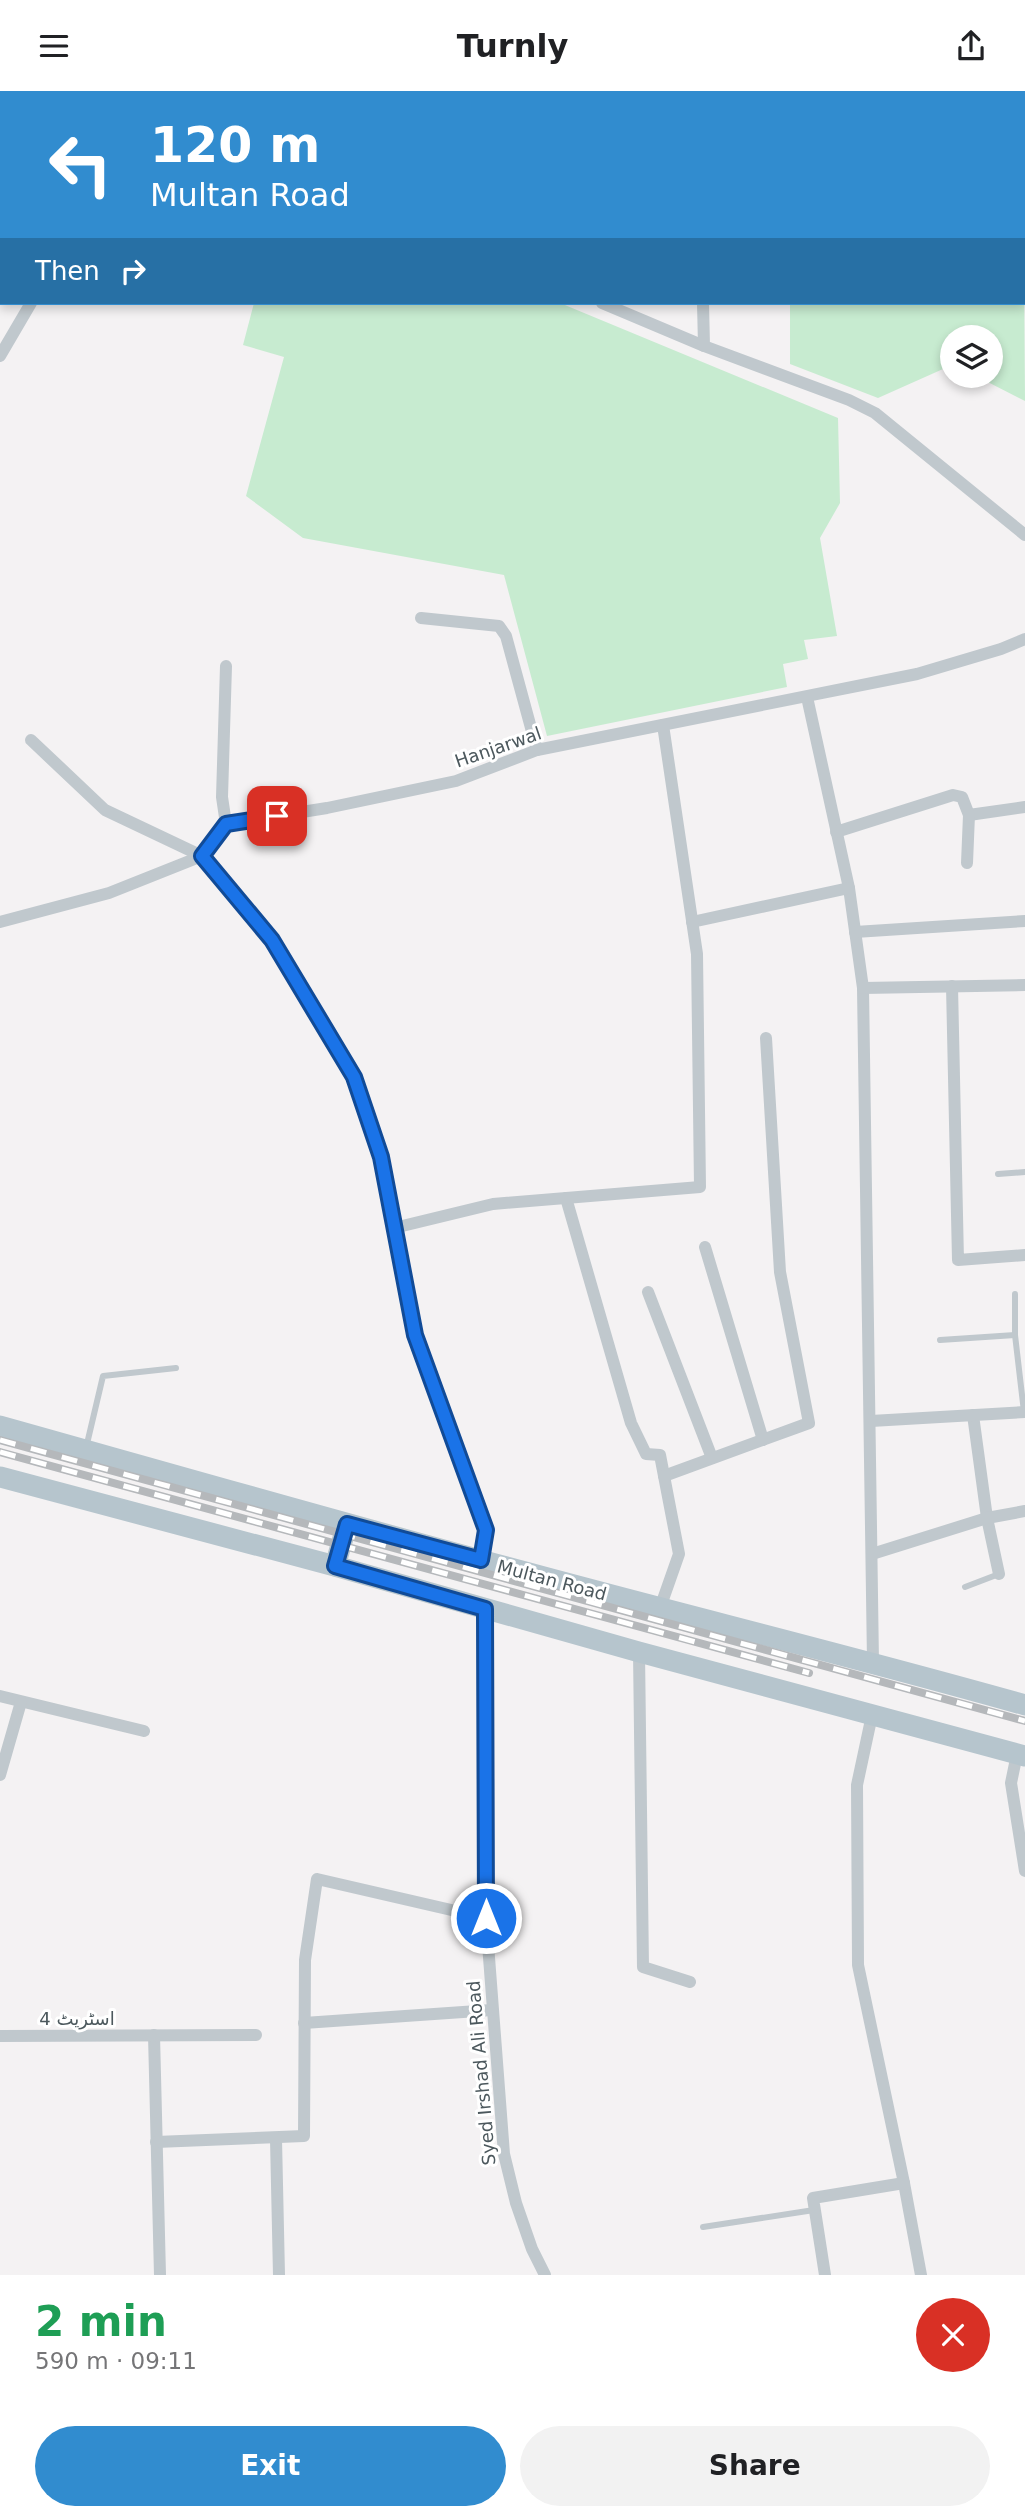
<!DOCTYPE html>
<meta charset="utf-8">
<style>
body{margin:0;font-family:"DejaVu Sans","Noto Naskh Arabic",sans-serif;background:#f2f2f2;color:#202124;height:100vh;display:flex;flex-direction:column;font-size:26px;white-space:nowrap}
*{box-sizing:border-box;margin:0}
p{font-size:23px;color:#757577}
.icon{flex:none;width:38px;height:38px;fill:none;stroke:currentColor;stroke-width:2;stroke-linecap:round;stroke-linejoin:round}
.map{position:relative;height:2184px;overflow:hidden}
.side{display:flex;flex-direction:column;background:#fff;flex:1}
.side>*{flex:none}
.banner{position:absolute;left:0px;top:0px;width:1026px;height:214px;box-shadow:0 4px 10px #0003;background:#318ccf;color:#fff;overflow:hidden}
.controls{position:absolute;left:940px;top:234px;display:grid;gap:14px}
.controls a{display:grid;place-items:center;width:63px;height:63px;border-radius:50%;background:#fff;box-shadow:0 4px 10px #0003;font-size:35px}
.pin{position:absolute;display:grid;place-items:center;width:60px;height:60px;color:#fff;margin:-30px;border-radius:14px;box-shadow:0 4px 10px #0006}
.me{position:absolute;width:77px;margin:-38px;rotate:0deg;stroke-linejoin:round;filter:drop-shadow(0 0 5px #0008)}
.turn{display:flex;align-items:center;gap:24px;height:147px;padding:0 35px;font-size:32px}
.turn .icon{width:91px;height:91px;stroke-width:2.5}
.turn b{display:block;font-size:49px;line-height:60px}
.then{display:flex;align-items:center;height:66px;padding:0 35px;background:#0003;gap:14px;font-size:26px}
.round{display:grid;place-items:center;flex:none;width:74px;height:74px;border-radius:37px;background:#f2f2f2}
.summary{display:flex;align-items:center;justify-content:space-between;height:119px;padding:0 35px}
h1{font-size:42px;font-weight:700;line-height:52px;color:#1e9e55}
.cta{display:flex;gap:14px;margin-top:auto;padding:14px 35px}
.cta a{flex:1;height:80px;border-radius:42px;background:#318ccf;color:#fff;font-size:28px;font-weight:700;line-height:80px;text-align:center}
.cta a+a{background:#f2f2f2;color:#202124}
header{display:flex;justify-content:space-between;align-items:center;height:91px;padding:0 35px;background:#fff;font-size:32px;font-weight:700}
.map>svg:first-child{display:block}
.green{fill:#c7ebd0}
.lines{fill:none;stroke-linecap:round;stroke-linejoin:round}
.service{stroke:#c0c8cd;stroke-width:6}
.minor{stroke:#c0c8cd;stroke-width:12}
.primary{stroke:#b6c5cd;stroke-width:21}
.rail-casing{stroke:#b5b8bb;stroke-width:8}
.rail{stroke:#fff;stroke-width:5;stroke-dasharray:16;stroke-linecap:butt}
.route-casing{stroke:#114b97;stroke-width:18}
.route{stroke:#1a73e8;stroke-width:12}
.labels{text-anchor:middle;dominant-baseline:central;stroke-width:6;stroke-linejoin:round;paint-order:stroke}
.street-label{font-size:18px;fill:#4c585d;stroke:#fff}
</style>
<header><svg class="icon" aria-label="menu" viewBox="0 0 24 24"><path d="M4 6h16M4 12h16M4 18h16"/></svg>Turnly<svg class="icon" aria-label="share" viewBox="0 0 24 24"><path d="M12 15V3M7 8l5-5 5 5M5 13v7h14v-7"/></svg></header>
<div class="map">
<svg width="1025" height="2184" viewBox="0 0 1025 2184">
<rect width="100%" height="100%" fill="#f4f2f3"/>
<g class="green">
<path d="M1024 170 1025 310 976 285H990V247H952V274L878 307 790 273V212H1024Z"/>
<path d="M254 212H560L838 327 840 412 820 447 837 545 804 549 808 568 783 573 787 596 547 645 504 484 303 447 246 405 284 266 243 254Z"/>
</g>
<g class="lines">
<g class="service">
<path d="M998 1083 1025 1081"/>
<path d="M1015 1203V1244L1024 1321"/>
<path d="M940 1249 1015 1244"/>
<path d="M86 1357 103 1285 176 1277"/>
<path d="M965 1496 999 1483"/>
<path d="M703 2136 814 2119"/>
</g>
<g class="minor">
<path d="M527 0V2"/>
<path d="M698 0V2"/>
<path d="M872 0V2"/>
<path d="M999 0V2"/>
<path d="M77 2V0"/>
<path d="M213 2 214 0"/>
<path d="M425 2V0"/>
<path d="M0 15 2 16"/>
<path d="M1024 155H1025"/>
<path d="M602 212 704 255"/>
<path d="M703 212 704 255 849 309 875 322 1025 444"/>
<path d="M0 265 31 212"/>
<path d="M421 527 499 535 506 545 537 659"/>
<path d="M226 575 222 706 226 733"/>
<path d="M807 606 849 797 863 897 873 1571"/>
<path d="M31 649 105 719 202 765 272 849 354 986 381 1066 415 1244 486 1439 481 1469"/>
<path d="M969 724 1025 716"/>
<path d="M836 741 953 704 962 706 969 724 967 772"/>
<path d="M0 831 109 802 202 765 226 733 327 717 456 690 537 659 917 583 1001 558 1025 548"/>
<path d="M692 831 849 797"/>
<path d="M855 841 1025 830"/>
<path d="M952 895 958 1169 1025 1164"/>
<path d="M863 897 1025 894"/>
<path d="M566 1107 631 1332 646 1363 660 1364 679 1463 660 1517"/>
<path d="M394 1137 493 1113 700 1096 697 863 663 634"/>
<path d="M705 1156 763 1349"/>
<path d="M648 1201 712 1367"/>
<path d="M973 1324 987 1427 999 1483"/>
<path d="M871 1330 1025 1321"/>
<path d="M664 1385 809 1332 780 1181 766 947"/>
<path d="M872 1463 987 1427 1025 1420"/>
<path d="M485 1518 486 1827 504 2063 516 2112 532 2158 545 2184"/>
<path d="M639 1561 643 1876 690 1891"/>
<path d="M0 1605 144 1640"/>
<path d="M872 1624 857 1694 858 1874 904 2092 921 2184"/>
<path d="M1017 1663 1011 1692 1025 1780"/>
<path d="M0 1684 21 1611"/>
<path d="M304 1932 492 1919"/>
<path d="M154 1944 160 2184"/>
<path d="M0 1945 256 1944"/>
<path d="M276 2048 279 2184"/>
<path d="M156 2051 304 2045 305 1869 317 1788 486 1827"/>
<path d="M825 2184 813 2107 904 2092"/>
</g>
<g class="primary">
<path d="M0 1335C175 1384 349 1434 525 1481 691 1526 859 1567 1025 1614"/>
<path d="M0 1386 335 1475 639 1561 1025 1665"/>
<path d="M335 1475 347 1433"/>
</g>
<defs>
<g id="rail">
<path d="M0 1349 1025 1630"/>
<path d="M0 1361 809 1582"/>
</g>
</defs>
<use href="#rail" class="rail-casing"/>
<use href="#rail" class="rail"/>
</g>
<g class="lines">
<defs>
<path id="route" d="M277 725 226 733 202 765 272 849 354 986 381 1066 415 1244 486 1439 481 1469 347 1433 335 1475 485 1518 486 1827"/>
</defs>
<use href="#route" class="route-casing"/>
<use href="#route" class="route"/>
</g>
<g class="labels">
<g class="street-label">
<text transform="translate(498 656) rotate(-19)">Hanjarwal</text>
<text transform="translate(552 1489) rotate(15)">Multan Road</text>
<text x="77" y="1927">اسٹریٹ 4</text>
<text transform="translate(481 1982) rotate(-95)">Syed Irshad Ali Road</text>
</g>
</g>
</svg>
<div class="controls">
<a><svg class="icon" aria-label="layers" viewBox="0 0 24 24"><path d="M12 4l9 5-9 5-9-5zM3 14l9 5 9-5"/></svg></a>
</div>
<div class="pin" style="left:277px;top:725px;background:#d93025"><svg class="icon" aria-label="arrive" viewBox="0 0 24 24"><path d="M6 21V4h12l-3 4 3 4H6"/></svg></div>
<svg class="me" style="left:486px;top:1827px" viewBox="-20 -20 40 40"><circle r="17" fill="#1a73e8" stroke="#fff" stroke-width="3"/><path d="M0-11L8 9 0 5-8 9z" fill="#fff"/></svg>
<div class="banner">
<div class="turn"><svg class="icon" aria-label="left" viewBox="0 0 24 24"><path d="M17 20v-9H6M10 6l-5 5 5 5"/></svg><div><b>120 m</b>Multan Road</div></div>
<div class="then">Then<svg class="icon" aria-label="right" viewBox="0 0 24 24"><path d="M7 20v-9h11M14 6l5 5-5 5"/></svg></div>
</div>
</div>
<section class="side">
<div class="summary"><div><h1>2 min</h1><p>590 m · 09:11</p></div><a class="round" style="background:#d93025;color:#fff"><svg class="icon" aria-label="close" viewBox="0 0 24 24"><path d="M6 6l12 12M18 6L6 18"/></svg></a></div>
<div class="cta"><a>Exit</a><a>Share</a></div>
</section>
